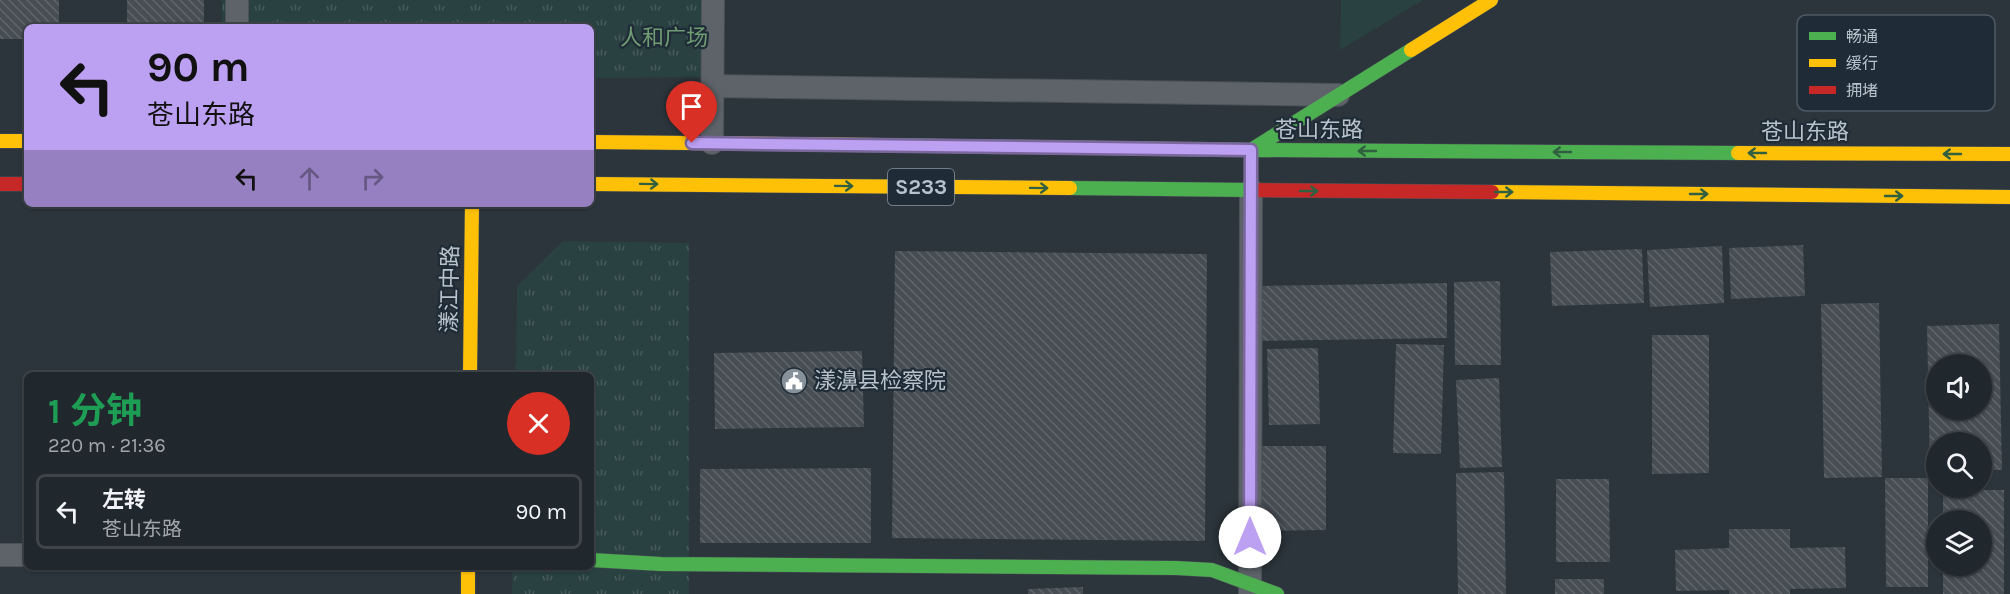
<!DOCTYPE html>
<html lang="zh">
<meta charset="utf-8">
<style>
body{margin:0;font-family:Karla,"Noto Sans SC",sans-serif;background:#2d3439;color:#f1f3f6;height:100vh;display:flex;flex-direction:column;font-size:22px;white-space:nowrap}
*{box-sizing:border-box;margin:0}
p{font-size:20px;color:#a2a6aa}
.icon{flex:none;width:33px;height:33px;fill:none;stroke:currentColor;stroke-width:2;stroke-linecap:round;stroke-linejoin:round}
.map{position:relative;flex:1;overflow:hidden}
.sheet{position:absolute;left:24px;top:372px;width:570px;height:198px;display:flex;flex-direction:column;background:#21282d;border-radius:9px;box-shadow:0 2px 4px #0004,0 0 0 2px #3e4449}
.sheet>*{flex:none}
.banner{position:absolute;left:24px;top:24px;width:570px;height:183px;border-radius:9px;box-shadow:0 2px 4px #0004,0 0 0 2px #3e4449;background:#bca0f2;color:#111;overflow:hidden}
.fabs{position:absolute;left:1926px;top:354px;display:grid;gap:12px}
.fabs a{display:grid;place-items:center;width:66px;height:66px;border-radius:50%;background:#21282d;box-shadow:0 2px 4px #0004,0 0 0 2px #3e4449;font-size:30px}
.pin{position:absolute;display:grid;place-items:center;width:51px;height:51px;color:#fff;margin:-62px -26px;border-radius:50% 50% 50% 0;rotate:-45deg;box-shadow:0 0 6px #0007}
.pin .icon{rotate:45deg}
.me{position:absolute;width:66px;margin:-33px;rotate:0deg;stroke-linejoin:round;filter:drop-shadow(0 0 4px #0008)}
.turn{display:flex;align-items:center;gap:21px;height:126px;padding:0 24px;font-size:27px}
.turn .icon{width:78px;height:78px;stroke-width:2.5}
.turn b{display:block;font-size:42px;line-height:51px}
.lanes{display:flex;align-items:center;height:57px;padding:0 24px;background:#0003;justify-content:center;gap:30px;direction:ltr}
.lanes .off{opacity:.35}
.round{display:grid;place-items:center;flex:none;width:63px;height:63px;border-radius:32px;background:#2d3439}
.headline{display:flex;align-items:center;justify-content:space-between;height:102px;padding:0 24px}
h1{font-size:36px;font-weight:700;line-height:45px;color:#1e9e55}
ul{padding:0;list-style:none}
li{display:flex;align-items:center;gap:18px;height:75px;margin:0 12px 9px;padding:0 12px;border:3px solid #3e4449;border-radius:9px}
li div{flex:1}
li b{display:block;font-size:22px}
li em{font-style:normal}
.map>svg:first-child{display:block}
.grass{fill:#294141}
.park{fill:url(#park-tufts)}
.building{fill:url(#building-back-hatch);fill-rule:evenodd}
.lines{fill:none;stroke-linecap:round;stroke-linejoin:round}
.street-casing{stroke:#4b5156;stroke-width:24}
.fast-casing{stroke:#4b5156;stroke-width:15}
.slow-casing{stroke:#4b5156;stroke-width:15}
.jam-casing{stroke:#4b5156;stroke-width:15}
.street{stroke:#5d6369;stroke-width:22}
.fast{stroke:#4caf50;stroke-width:14}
.slow{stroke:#ffc107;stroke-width:14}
.jam{stroke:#c62828;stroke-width:14}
.oneway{stroke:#316041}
.route-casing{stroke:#7a689d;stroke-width:15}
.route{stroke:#bca0f2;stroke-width:10}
.labels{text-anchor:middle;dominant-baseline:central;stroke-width:4.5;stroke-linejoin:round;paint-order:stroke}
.shield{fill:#1f2c37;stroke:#8a959f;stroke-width:1.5}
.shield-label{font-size:21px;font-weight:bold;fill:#b8c2cc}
.park-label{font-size:22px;fill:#6f9c73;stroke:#1f2c37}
.street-label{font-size:22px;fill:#b8c2cc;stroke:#1f2c37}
.poi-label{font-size:22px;fill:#b8c2cc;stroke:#1f2c37;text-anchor:start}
.key{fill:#1f2c37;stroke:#4d5964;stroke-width:1.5}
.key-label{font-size:16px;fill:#b8c2cc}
</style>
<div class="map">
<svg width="2010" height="594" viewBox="0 0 2010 594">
<defs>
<pattern id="park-tufts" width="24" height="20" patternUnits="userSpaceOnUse" patternTransform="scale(1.5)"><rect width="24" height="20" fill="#294141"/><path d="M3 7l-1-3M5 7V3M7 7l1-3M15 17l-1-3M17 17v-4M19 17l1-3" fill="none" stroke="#465b5b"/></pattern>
<pattern id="building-back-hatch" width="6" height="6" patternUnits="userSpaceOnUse" patternTransform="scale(1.5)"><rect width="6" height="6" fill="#464d53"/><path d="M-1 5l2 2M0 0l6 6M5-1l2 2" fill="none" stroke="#5f656b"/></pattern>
</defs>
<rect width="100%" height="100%" fill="#2c353c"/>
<path class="grass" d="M1341 0H1423L1340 50Z"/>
<g class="park">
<path d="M222 0H723V77L591 78V27H222Z"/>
<path d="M563 241 689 243V594H512L513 567H591V375H516L517 286Z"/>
</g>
<g class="building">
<path d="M0 0H59V27H27V39H0Z"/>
<rect x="127" y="0" width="77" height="27"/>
<path d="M1803 245 1805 296 1731 299 1729 248Z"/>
<path d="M1722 246 1724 303 1650 307 1647 250Z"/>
<path d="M1642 249 1644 303 1552 306 1550 252Z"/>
<path d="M895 251 1207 254 1205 541 892 538Z"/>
<path d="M1500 281 1501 365H1455L1454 282Z"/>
<path d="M1447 283V338L1261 341V286Z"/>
<path d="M1879 303 1882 477 1824 478 1821 304Z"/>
<path d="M1999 324 2002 470H1982V442H1936V471H1930L1927 326ZM1936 364H1982V410H1936Z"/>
<path d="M1652 335H1709V473L1652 474Z"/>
<path d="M1396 344 1444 345 1441 454 1393 453Z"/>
<path d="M1318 348 1320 424 1269 425 1267 349Z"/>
<path d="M862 351 864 427 715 429 714 353Z"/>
<path d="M1499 378 1502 467 1460 468 1456 380Z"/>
<path d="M1259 446H1326V530L1261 531Z"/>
<path d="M871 468V543H700V469Z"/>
<path d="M1504 472 1506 594H1458L1456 473Z"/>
<path d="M1885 478H1928V587H1886Z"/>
<path d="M1556 479H1609L1610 562H1556Z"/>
<path d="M1943 490H2004V594H1943V566H1982V520H1943Z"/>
<path d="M1729 529H1790V548L1845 547 1846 588 1790 589V594H1729V590L1676 591 1675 550 1729 548Z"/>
<rect x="1555" y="579" width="49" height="15"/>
<path d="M1083 587V594H1028V589Z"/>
</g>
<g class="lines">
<defs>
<g id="street">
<path d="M237 27V0"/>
<path d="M713 86 1338 95"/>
<path d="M712 143 713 0"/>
<path d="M0 555H27"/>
<path d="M1250 594 1251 190"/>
</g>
<g id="fast">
<path d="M876 145 1251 150"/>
<path d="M1251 150 1738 153"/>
<path d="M1070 188 1251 190V150L1411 50"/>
<path d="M591 560 661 564 1176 568 1212 570 1277 594"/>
</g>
<g id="slow">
<path d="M1411 50 1491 0"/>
<path d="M0 141H27"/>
<path d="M591 142 876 145"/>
<path d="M1738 153 2010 154"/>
<path d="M591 184 1070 188"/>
<path d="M1492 192 2010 197"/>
<path d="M470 375 472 204"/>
<path d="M468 567V594"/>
</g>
<g id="jam">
<path d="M0 184H27"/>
<path d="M1251 190 1492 192"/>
</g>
</defs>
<use href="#street" class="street-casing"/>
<use href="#fast" class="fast-casing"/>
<use href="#slow" class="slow-casing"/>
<use href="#jam" class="jam-casing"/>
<use href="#street" class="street"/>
<use href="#fast" class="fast"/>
<use href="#slow" class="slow"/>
<use href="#jam" class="jam"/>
</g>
<defs><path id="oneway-shaft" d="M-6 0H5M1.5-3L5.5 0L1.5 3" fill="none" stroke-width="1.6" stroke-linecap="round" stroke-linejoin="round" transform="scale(1.5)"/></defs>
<g class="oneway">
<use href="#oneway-shaft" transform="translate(1367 151) rotate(-180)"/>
<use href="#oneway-shaft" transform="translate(1562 152) rotate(-180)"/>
<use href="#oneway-shaft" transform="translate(1757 153) rotate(-180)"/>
<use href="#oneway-shaft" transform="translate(1952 154) rotate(-180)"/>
<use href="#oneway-shaft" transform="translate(649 184) rotate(1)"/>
<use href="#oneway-shaft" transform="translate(844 186) rotate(1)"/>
<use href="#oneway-shaft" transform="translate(1039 188) rotate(1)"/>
<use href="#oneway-shaft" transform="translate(1309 191)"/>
<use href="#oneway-shaft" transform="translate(1504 192)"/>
<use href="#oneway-shaft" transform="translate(1699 194)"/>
<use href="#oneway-shaft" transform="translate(1894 196)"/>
</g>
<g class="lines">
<defs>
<path id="route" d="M692 143 1251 150 1250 537"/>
</defs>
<use href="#route" class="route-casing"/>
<use href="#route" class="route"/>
</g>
<defs>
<symbol id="civic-disc" viewBox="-11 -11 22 22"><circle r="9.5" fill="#87919a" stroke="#1f2c37"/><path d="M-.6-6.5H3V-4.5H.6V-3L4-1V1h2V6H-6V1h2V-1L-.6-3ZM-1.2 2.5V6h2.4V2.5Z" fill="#fff"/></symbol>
</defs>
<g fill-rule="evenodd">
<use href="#civic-disc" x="779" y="366" width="30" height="30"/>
</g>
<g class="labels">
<rect class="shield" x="888" y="169" width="66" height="36" rx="4.5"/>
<g class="shield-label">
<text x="921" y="187">S233</text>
</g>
<g class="park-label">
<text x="664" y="38">人和广场</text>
</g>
<g class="street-label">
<text x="1319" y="130">苍山东路</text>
<text x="1805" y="132">苍山东路</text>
<text transform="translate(450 289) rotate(-89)">漾江中路</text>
</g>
<g class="poi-label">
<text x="814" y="381">漾濞县检察院</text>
</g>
</g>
<rect x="1797" y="15" width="198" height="96" rx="9" class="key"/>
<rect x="1809" y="32" width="27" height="8" fill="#4caf50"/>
<rect x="1809" y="59" width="27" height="8" fill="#ffc107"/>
<rect x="1809" y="86" width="27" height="8" fill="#c62828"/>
<g class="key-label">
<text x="1846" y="42">畅通</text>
<text x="1846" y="69">缓行</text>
<text x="1846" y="96">拥堵</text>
</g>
</svg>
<div class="fabs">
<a><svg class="icon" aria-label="sound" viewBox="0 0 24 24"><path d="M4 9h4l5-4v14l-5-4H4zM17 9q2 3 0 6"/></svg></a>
<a><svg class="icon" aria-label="search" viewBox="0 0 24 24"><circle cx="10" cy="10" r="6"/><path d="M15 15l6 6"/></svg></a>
<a><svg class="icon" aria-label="layers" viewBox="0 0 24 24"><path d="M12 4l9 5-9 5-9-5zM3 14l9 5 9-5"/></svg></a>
</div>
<div class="pin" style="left:692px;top:143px;background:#d93025"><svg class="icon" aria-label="arrive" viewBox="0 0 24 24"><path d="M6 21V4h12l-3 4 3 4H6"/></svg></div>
<svg class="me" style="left:1250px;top:537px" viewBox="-20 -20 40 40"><circle r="19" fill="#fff"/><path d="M0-13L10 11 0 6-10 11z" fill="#bca0f2"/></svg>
<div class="banner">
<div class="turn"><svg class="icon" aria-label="left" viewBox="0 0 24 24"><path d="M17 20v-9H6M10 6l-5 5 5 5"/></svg><div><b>90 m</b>苍山东路</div></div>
<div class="lanes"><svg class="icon" aria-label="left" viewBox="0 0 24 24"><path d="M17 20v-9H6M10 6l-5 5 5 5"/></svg><svg class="icon off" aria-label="ahead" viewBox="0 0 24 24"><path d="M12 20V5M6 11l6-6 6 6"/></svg><svg class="icon off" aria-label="right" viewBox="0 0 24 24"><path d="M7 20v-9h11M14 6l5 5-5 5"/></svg></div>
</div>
<section class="sheet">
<div class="headline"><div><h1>1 分钟</h1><p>220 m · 21:36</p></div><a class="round" style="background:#d93025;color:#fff"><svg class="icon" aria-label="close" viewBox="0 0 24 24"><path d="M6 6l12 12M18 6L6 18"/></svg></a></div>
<ul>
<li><svg class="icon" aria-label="left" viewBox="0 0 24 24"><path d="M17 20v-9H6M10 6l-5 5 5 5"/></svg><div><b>左转</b><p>苍山东路</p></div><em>90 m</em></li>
</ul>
</section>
</div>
